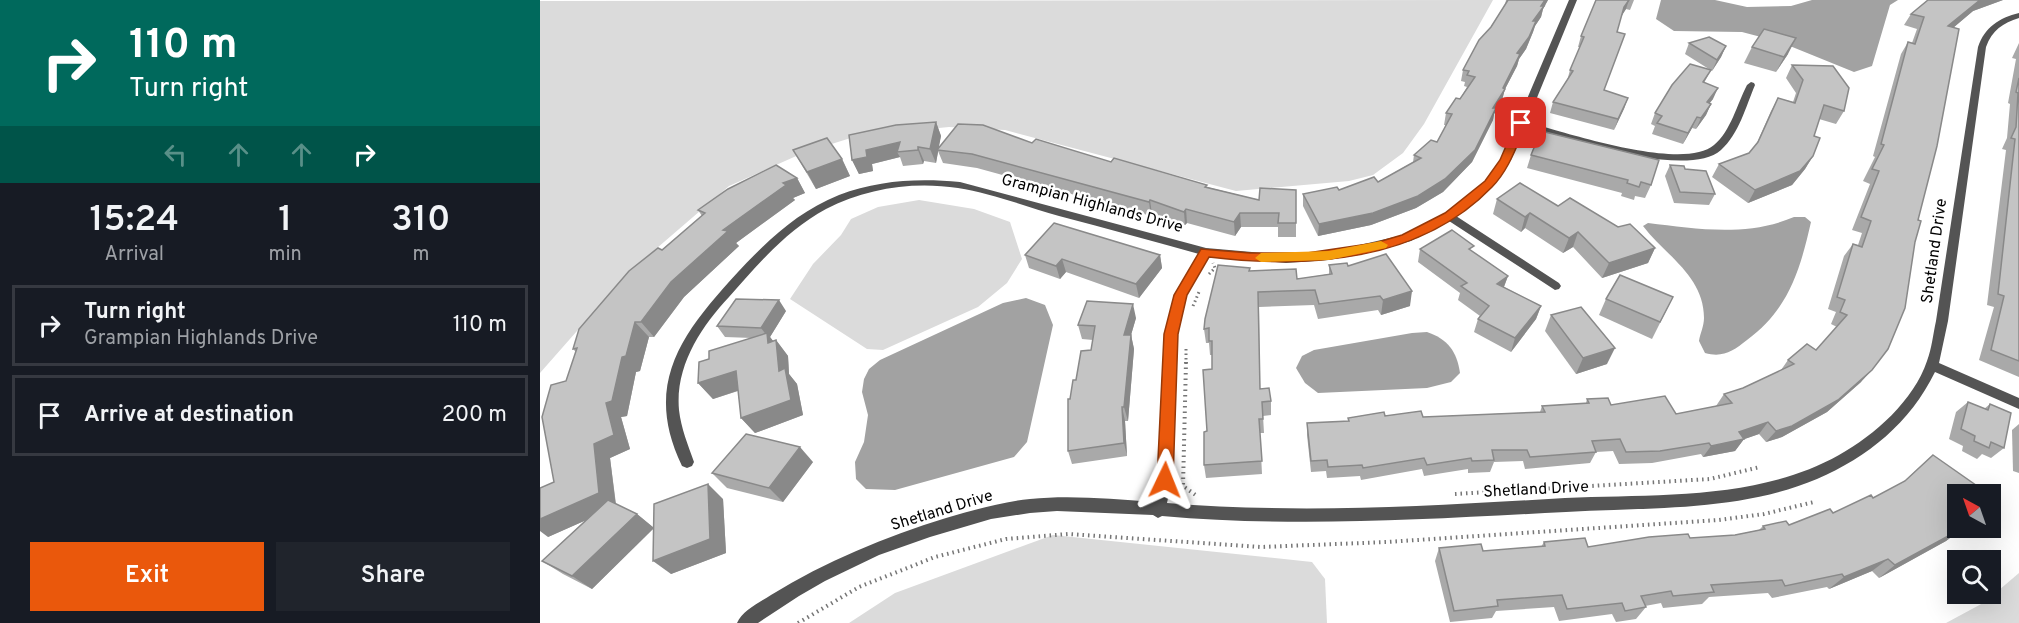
<!DOCTYPE html>
<style>
body{margin:0;font-family:Overpass,sans-serif;background:#20242c;color:#f1f3f6;height:100vh;display:flex;flex-direction:column;font-size:22px;white-space:nowrap}
*{box-sizing:border-box;margin:0}
p{font-size:20px;color:#9ea1a6}
.icon{flex:none;width:33px;height:33px;fill:none;stroke:currentColor;stroke-width:2;stroke-linecap:round;stroke-linejoin:round}
.map{position:relative;flex:1;overflow:hidden}
.details{display:flex;flex-direction:column;background:#171b24;width:540px}
.details>*{flex:none}
.hud{background:#00695c;color:#fff;overflow:hidden}
.needle{width:39px;rotate:320deg}
.controls{position:absolute;left:1407px;top:484px;display:grid;gap:12px}
.controls a{display:grid;place-items:center;width:54px;height:54px;border-radius:0px;background:#171b24;box-shadow:0 6px 24px #0002;font-size:30px}
.pin{position:absolute;display:grid;place-items:center;width:51px;height:51px;color:#fff;margin:-26px;border-radius:12px;box-shadow:0 3px 9px #0006}
.me{position:absolute;width:66px;margin:-33px;rotate:2deg;stroke-linejoin:round;filter:drop-shadow(0 0 4px #0008)}
.turn{display:flex;align-items:center;gap:21px;height:126px;padding:0 30px;font-size:27px}
.turn .icon{width:78px;height:78px;stroke-width:2.5}
.turn b{display:block;font-size:42px;line-height:51px}
.lanes{display:flex;align-items:center;height:57px;padding:0 30px;background:#0003;justify-content:center;gap:30px;direction:ltr}
.lanes .off{opacity:.35}
.eta{display:flex;justify-content:space-evenly;align-items:center;height:102px;text-align:center}
.eta b{font-size:36px;font-weight:600;line-height:42px}
.button{display:flex;gap:12px;margin-top:auto;padding:12px 30px}
.button a{flex:1;height:69px;border-radius:0px;background:#ea580c;color:#fff;font-size:24px;font-weight:600;line-height:69px;text-align:center}
.button a+a{background:#20242c;color:#f1f3f6}
ul{padding:0;list-style:none}
li{display:flex;align-items:center;gap:18px;height:81px;margin:0 12px 9px;padding:0 18px;border:3px solid #363941;border-radius:0px}
li div{flex:1}
li b{display:block;font-size:22px}
li em{font-style:normal}
main{display:flex;flex:1;min-height:0}
.map>svg:first-child{display:block}
.green{fill:#dbdbdb}
.water{fill:#a2a2a2}
.lines{fill:none;stroke-linecap:round;stroke-linejoin:round}
.path-far1{stroke:#767676;stroke-width:3;stroke-dasharray:1.5 3;stroke-linecap:butt}
.path{stroke:#767676;stroke-width:4;stroke-dasharray:1.5 4;stroke-linecap:butt}
.street{fill:#545454;fill-rule:evenodd}
.wall{fill:#a9a9a9}
.shaded-wall{fill:#898989}
.building{fill:#c4c4c4;stroke:#898989;stroke-width:1.5}
.route{fill:#ea580c;stroke:#983908;stroke-width:1.5}
.slow{fill:#f59e0b}
.labels{text-anchor:middle;dominant-baseline:central;stroke-width:5;stroke-linejoin:round;paint-order:stroke}
.street-label{font-size:16px;fill:#000;stroke:#fff}
</style>
<main>
<section class="details">
<div class="hud">
<div class="turn"><svg class="icon" aria-label="right" viewBox="0 0 24 24"><path d="M7 20v-9h11M14 6l5 5-5 5"/></svg><div><b>110 m</b>Turn right</div></div>
<div class="lanes"><svg class="icon off" aria-label="left" viewBox="0 0 24 24"><path d="M17 20v-9H6M10 6l-5 5 5 5"/></svg><svg class="icon off" aria-label="ahead" viewBox="0 0 24 24"><path d="M12 20V5M6 11l6-6 6 6"/></svg><svg class="icon off" aria-label="ahead" viewBox="0 0 24 24"><path d="M12 20V5M6 11l6-6 6 6"/></svg><svg class="icon" aria-label="right" viewBox="0 0 24 24"><path d="M7 20v-9h11M14 6l5 5-5 5"/></svg></div>
</div>
<div class="eta">
<div><b>15:24</b><p>Arrival</p></div>
<div><b>1</b><p>min</p></div>
<div><b>310</b><p>m</p></div>
</div>
<ul>
<li><svg class="icon" aria-label="right" viewBox="0 0 24 24"><path d="M7 20v-9h11M14 6l5 5-5 5"/></svg><div><b>Turn right</b><p>Grampian Highlands Drive</p></div><em>110 m</em></li>
<li><svg class="icon" aria-label="arrive" viewBox="0 0 24 24"><path d="M6 21V4h12l-3 4 3 4H6"/></svg><div><b>Arrive at destination</b></div><em>200 m</em></li>
</ul>
<div class="button"><a>Exit</a><a>Share</a></div>
</section>
<div class="map">
<svg width="1479" height="623" viewBox="0 0 1479 623">
<rect width="100%" height="100%" fill="#fff"/>
<g class="green">
<path d="M953 0 884 124 863 153 833 175 809 181 696 191 465 130 409 127 317 136 263 153 189 186 88 273 0 373V1Z"/>
<path d="M379 200 434 209 470 222 482 259 467 283 438 307 343 350 327 349 250 299 273 264 301 235 311 219 338 207Z"/>
<path d="M513 535 772 562 785 579 787 623H309L355 593Z"/>
<path d="M1479 573V623H1406L1445 602Z"/>
</g>
<g class="water">
<path d="M1121 0H1175L1207 7 1251 6 1272 0H1358L1350 5 1332 66 1314 72 1240 42 1202 32 1134 31 1116 19Z"/>
<path d="M1254 217H1265L1271 222C1260 270 1249 309 1207 340 1193 351 1183 358 1165 353L1159 341C1160 334 1164 326 1164 318 1164 276 1126 256 1103 226L1108 223C1157 229 1207 237 1254 217Z"/>
<path d="M486 298 505 305 513 325 487 442 474 457 355 490 326 489 316 479 315 462 324 442 328 415 322 392 324 379 329 369 340 360 463 303Z"/>
<path d="M887 332C908 339 917 352 920 373L911 382 887 388 778 393 765 383 756 368 762 356 774 350 872 333Z"/>
</g>
<g class="lines">
<g class="path-far1">
<path d="M669 274 675 268 673 263"/>
<path d="M653 306 659 292"/>
<path d="M646 364V348"/>
</g>
<g class="path">
<path d="M646 362 643 486 657 496"/>
<path d="M915 494 1170 479 1220 467"/>
<path d="M258 623 319 587 395 557 466 539 528 534 721 547 847 542 1179 520 1224 514 1274 502"/>
</g>
<path class="street" d="M1029 0H1037L987 122C1024 132 1143 172 1174 145 1191 131 1197 104 1207 85L1211 82 1214 83 1215 85C1206 106 1199 134 1181 150 1147 180 1026 138 985 127L971 160 953 186 916 216 1019 283 1021 286 1019 289 1015 290 909 221 871 241 835 251 789 260 746 263 669 256 646 295 637 334 632 480 627 503C760 514 892 506 1025 498 1115 494 1217 501 1299 455 1335 435 1374 400 1387 361 1392 348 1393 334 1396 321L1438 47C1445 27 1459 18 1479 13V18C1463 23 1452 30 1446 47L1408 321 1399 363 1479 398V409L1395 372C1370 423 1328 457 1277 479 1198 512 1109 507 1026 512 891 519 757 528 622 516L618 518 613 515 517 511 490 513 451 519 390 537 339 555 285 581 259 596 218 623H197C202 611 220 602 231 595 286 561 345 537 406 518 434 510 461 502 490 499 531 495 572 499 613 502L618 480 625 334 634 295 659 254C612 241 566 228 519 216 487 207 451 193 418 188 374 181 326 188 286 209 247 230 218 264 189 297 161 327 135 366 139 410 141 428 148 445 154 462L152 466 147 468 142 466C102 383 143 332 198 272 228 240 257 212 299 195 338 180 379 178 420 182L666 248 746 255 789 252 863 235 905 213 945 182 961 160Z"/>
</g>
<g class="wall">
<path d="M966 0H1008L1003 9 1001 17 995 26 993 32 986 49 979 59 977 66 965 89 962 100 954 114 953 120 932 162 903 192 876 208 831 225 778 236 763 206V194L799 190 838 182 873 162 874 155 897 142 906 125H904L906 113 920 99 927 87 924 86 925 82 921 81 923 70 965 5Z"/>
<path d="M1056 0H1094L1090 10 1086 9 1081 16 1077 32 1064 91 1088 98 1074 130 1010 113 1013 102 1027 81 1030 70 1040 47H1038L1041 36Z"/>
<path d="M1388 0H1463L1433 11 1413 28 1321 382 1287 412 1242 437 1226 442 1219 434 1204 439 1195 451 1163 457 1161 454 1112 463 1079 464 1073 451 1056 452 1050 463 985 469 983 461 954 462 950 472 928 473V469L884 476 882 469 821 480 820 476 787 478 786 471 771 472 767 435V423L808 421V418L845 416 883 417 1000 412 1002 406 1046 403 1047 399 1071 405 1136 414 1176 406 1184 394 1203 388 1241 370 1248 360 1276 350 1297 327 1291 324 1296 312 1288 309 1304 256 1313 244 1318 245 1322 233 1312 230 1330 184 1323 181 1335 157 1333 156 1361 54 1368 42 1372 43 1377 29 1364 25 1371 14Z"/>
<path d="M1149 43 1186 46 1181 57 1172 71 1145 54Z"/>
<path d="M1479 43V377L1439 360 1454 307 1447 305 1466 150 1462 149 1467 138 1470 104 1468 103 1476 59 1472 58Z"/>
<path d="M1212 47 1248 54 1236 72 1204 63Z"/>
<path d="M1252 65 1304 111 1296 124 1279 119 1274 136 1273 156 1265 169 1252 185 1208 203 1172 177 1179 164 1209 153 1216 145 1231 111 1238 98 1253 102 1256 93 1246 78Z"/>
<path d="M1171 70 1164 83 1173 99 1169 103 1171 104 1166 115 1156 129 1152 128 1143 144 1112 134 1115 126 1111 124 1115 113Z"/>
<path d="M396 122 401 136 398 148 492 143 719 200 756 190V237H738V227H701L695 236 647 223 645 225 612 214 611 216 437 168 403 163 398 151 396 163 384 161 383 164 363 166 360 157 332 164 333 171 319 174 312 160Z"/>
<path d="M253 150 302 159 310 176 276 189Z"/>
<path d="M991 155 1111 185 1105 198 1095 196 1094 200 1081 196 1082 193 987 168Z"/>
<path d="M1130 165 1175 194 1169 205 1134 203 1125 176Z"/>
<path d="M257 178 265 193 253 198 255 200 196 243 199 246 144 297 114 337H109L100 371 96 372 87 416 81 417 90 449 70 458 76 504 97 514 114 528 183 499 186 553 131 574 114 528 52 589 23 574 2 561 46 520 8 537 26 381 36 352 33 349 122 250 162 216 158 210Z"/>
<path d="M957 199 1018 206 1078 227 1115 248 1108 263 1062 278 1033 247 1023 253 985 228 981 232 953 214Z"/>
<path d="M880 249 933 252 968 276 964 287 1001 306 996 319 971 352 934 332 938 319 940 316 918 300 920 293 878 262Z"/>
<path d="M485 255H620L622 268 599 298 526 272 520 279 489 268Z"/>
<path d="M789 265 808 266 870 306 841 315 838 310 778 319 774 305 719 307 720 389 731 401V415L723 416 724 433H720L722 474 666 478 664 465 672 369V355H670L669 343H666L664 329 710 268V271L757 279 789 274Z"/>
<path d="M1133 297 1112 339 1059 315 1066 299Z"/>
<path d="M246 311 230 337 233 341 236 340 248 356 249 374 257 384 263 415 215 433 201 418 198 391 173 399 158 383 169 359 212 338 185 337 177 326Z"/>
<path d="M1011 315 1067 364 1036 374 1005 331Z"/>
<path d="M596 318 591 335 594 349 588 421H585L587 456 532 464 528 451 530 399 536 380 551 350 553 340 542 339 538 325Z"/>
<path d="M1428 402 1444 409 1450 404 1464 448 1451 458 1442 454 1437 459 1422 451 1423 446 1409 439 1416 412Z"/>
<path d="M1479 424V473L1473 471 1472 430Z"/>
<path d="M1393 455 1418 495V517L1414 514 1412 517 1423 528 1406 541 1339 578 1332 571 1289 589 1287 587 1232 598 1228 593 1169 597 1162 604 1123 608 1121 603 1105 606 1106 607 1096 619 1076 622 1072 614 1019 621 1014 607 956 611 952 618 910 622 895 561 899 548 943 551 1001 547 1004 542 1048 547 1195 535 1219 530 1223 526 1249 525 1293 513 1333 498 1362 483Z"/>
<path d="M273 462 243 502 187 488 172 473Z"/>
</g>
<g class="shaded-wall">
<path d="M1005 0H1008L1003 9 1001 17 995 26 993 32 986 49 979 59 977 66 965 89 962 100 954 114 953 120 932 162 903 192 876 208 831 225 778 236 779 224 833 213 953 108 977 53Z"/>
<path d="M1089 0 1086 9 1081 17 1084 7Z"/>
<path d="M1440 0H1463L1433 11 1401 38 1408 26Z"/>
<path d="M1256 38 1248 54 1236 72 1244 57Z"/>
<path d="M1186 46 1181 57 1172 71 1177 60Z"/>
<path d="M1178 88 1173 99 1162 113 1167 102Z"/>
<path d="M1088 98 1084 109 1074 130 1078 119Z"/>
<path d="M1171 104 1166 115 1156 129 1161 118Z"/>
<path d="M1157 117 1152 128 1143 144 1148 133Z"/>
<path d="M396 122 401 136 396 163 390 149Z"/>
<path d="M360 142 357 152 360 157 332 164 333 171 319 174 312 160 326 150Z"/>
<path d="M378 147 384 161 383 164 378 150Z"/>
<path d="M1273 156 1265 169 1252 185 1208 203 1215 190Z"/>
<path d="M302 159 310 176 276 189 267 172Z"/>
<path d="M257 178 265 193 253 198 255 200 196 243 199 246 144 297 114 337 101 322 131 282 183 230 243 183Z"/>
<path d="M610 200 612 214 611 216 609 202Z"/>
<path d="M646 209 647 223 645 225 644 212Z"/>
<path d="M700 213 701 227 695 236 694 222Z"/>
<path d="M990 213 985 228 981 232 985 217Z"/>
<path d="M1038 232 1033 247 1023 253 1029 238Z"/>
<path d="M1115 248 1108 263 1062 278 1069 263Z"/>
<path d="M620 255 622 268 599 298 596 284Z"/>
<path d="M522 259 526 272 520 279 516 266Z"/>
<path d="M968 276 963 289 957 284Z"/>
<path d="M872 291 870 306 841 315 843 300Z"/>
<path d="M239 300 246 311 230 337 237 346 236 340 248 356 249 374 257 384 263 415 215 433 201 418 239 371 228 343 227 336 221 328Z"/>
<path d="M593 304 596 318 591 335 594 349 588 421 584 407V335Z"/>
<path d="M1001 306 996 319 971 352 975 338Z"/>
<path d="M95 322 109 337 100 371 96 372 87 416 81 417 90 449 70 458 76 507 8 537 0 531V519L54 444 66 403Z"/>
<path d="M1075 348 1067 364 1036 374 1043 358Z"/>
<path d="M1332 370 1321 382 1287 412 1242 437 1226 442 1236 431Z"/>
<path d="M196 371 209 387 173 399 158 383Z"/>
<path d="M582 407 585 421 587 456 584 443Z"/>
<path d="M1228 422 1219 434 1202 440 1204 439 1195 451 1163 457 1171 446 1199 432Z"/>
<path d="M260 447 273 462 243 502 229 488Z"/>
<path d="M168 484 183 499 186 553 131 574 113 561Z"/>
<path d="M97 514 114 528 52 589 32 576Z"/>
<path d="M1423 528 1406 541 1339 578 1355 565Z"/>
<path d="M1348 559 1332 571 1289 589 1304 577Z"/>
</g>
<g class="building">
<path d="M968 0H1005L1001 6H1004L993 21H996L989 37 977 53 980 54 963 88 965 89 953 108H956L935 150 905 179 878 196 833 213 779 224 763 194 797 187 799 190 834 177 838 182 881 158 874 155 891 140 897 142 912 114 906 113 916 98 920 99 935 77 927 75 929 71 923 70 939 40 951 27Z"/>
<path d="M1056 0H1089L1084 7 1077 32 1085 34 1064 90 1088 98 1078 119 1013 102 1033 71 1030 70 1044 37 1041 36Z"/>
<path d="M1388 0H1440L1408 26 1419 29 1397 146 1378 220 1381 221 1375 242 1365 308 1348 349 1332 370 1298 400 1252 426 1236 431 1228 422 1199 432 1204 439 1171 446 1169 443 1120 451 1086 452 1080 439 1052 441 1056 452 990 457 987 450H952L954 460 932 461 931 458 887 465 884 458 823 468 822 465 788 467 787 460 771 461 767 423 809 421 808 418 844 412 845 416 881 411 883 417 1005 412 1002 406 1049 403 1047 399 1068 398 1071 405 1125 396 1136 414 1192 403 1184 394 1203 388 1254 364 1248 360 1267 344 1276 350 1307 315 1300 312 1305 300 1297 297 1313 244 1322 247 1331 221 1321 217 1339 171 1332 169 1344 145 1341 144 1368 42 1375 44 1384 17 1371 14Z"/>
<path d="M1224 29 1256 38 1244 57 1212 47Z"/>
<path d="M1169 37 1186 46 1177 60 1149 43Z"/>
<path d="M1150 64 1171 70 1163 82 1178 88 1167 102 1171 104 1161 118 1157 117 1148 133 1117 123 1122 116 1115 113 1132 85Z"/>
<path d="M1252 65 1293 66 1309 88 1304 111 1284 105 1274 136 1280 138 1273 156 1260 171 1215 190 1179 164 1209 153 1218 142 1238 98 1255 103 1263 80Z"/>
<path d="M1479 78V361L1451 350 1464 296 1458 294 1475 139 1471 138 1476 127 1478 93 1476 92Z"/>
<path d="M396 122 390 149 378 147V150L357 152 360 142 326 150 327 157 312 160 309 135 356 125Z"/>
<path d="M418 124 443 125 492 143 496 139 571 162 574 158 667 185 665 187 719 200 720 188 756 190V223H738L739 213H700L694 222 646 209 644 212 610 200 609 202 432 154 397 150Z"/>
<path d="M1001 131 1119 160 1111 185 1101 182 1099 187 1087 183 1088 180 991 155Z"/>
<path d="M287 138 302 159 267 172 253 150Z"/>
<path d="M236 165 257 178 243 183 246 185 183 230 188 231 131 282 101 322H95L86 356 82 357 72 401 66 403 74 435 54 444 59 493 0 519V488L14 482 2 417 11 385 26 381 37 348 33 349 39 329 89 271 118 248 122 250 165 213 158 210 188 189Z"/>
<path d="M1130 165 1144 166 1145 169 1166 171 1175 194 1140 192Z"/>
<path d="M980 183 1018 206 1030 198 1078 227 1090 224 1115 248 1069 263 1038 232 1029 238 990 213 985 217 957 199Z"/>
<path d="M514 223 620 255 596 284 522 259 516 266 485 255Z"/>
<path d="M912 230 934 246 929 249 968 276 957 284 1001 306 975 338 938 319 949 306 921 286 927 283 880 249Z"/>
<path d="M846 254 872 291 843 300 840 296 779 304 775 290 718 292 720 389 729 388 731 401 722 402 723 419H719L722 461 664 465V432L667 431 663 370 672 369V341H669V328L664 329 665 319 678 265 710 268 709 271 756 269 757 279 792 274 789 265 807 263 808 266Z"/>
<path d="M1080 275 1133 297 1120 322 1066 299Z"/>
<path d="M196 299 239 300 221 328 177 326Z"/>
<path d="M547 301 593 304 584 335H591L584 407H582L584 443 528 451V399H530L533 380H536L541 351 551 350 555 326 538 325Z"/>
<path d="M1041 307 1075 348 1043 358 1011 315Z"/>
<path d="M227 333 228 343 236 340 239 371 245 368 251 400 201 418 196 371 158 383 159 362 169 359V351Z"/>
<path d="M1428 402 1448 410 1450 404 1471 413 1464 448 1451 442 1449 448 1434 441 1435 436 1421 429Z"/>
<path d="M206 434 260 447 229 488 172 473Z"/>
<path d="M1393 455 1450 495H1418V511L1412 517 1418 523V528H1423L1355 565 1348 559 1304 577 1302 574 1245 586 1242 580 1171 585 1174 592 1133 596 1131 591 1101 596 1106 607 1085 611 1082 603 1027 609 1022 595 957 600 958 606 914 611 899 548 941 544 943 551 1005 546 1004 542 1045 538 1048 547 1109 537 1148 534 1150 538 1195 535 1225 529 1223 526 1246 521 1249 525 1290 509 1293 513 1331 495 1333 498 1365 481Z"/>
<path d="M168 484 170 539 113 561 114 504Z"/>
<path d="M68 500 97 514 32 576 2 561Z"/>
</g>
<path class="route" d="M981 120 987 123C977 145 969 170 952 187 880 262 767 269 669 257L647 295 638 334 633 480 631 485 625 487 620 485 617 480 624 334 634 295 661 249 710 253H767L835 243 862 235 905 213 945 181 960 160 976 123Z"/>
<path class="slow" d="M841 241 848 245 846 248 789 260 721 262 715 258 721 253 789 251Z"/>
<g class="labels">
<g class="street-label">
<text transform="translate(552 204) rotate(15)">Grampian Highlands Drive</text>
<text transform="translate(1395 251) rotate(-82)">Shetland Drive</text>
<text transform="translate(996 490) rotate(-3)">Shetland Drive</text>
<text transform="translate(402 511) rotate(-17)">Shetland Drive</text>
</g>
</g>
</svg>
<div class="controls">
<a><svg class="needle" viewBox="-14 -14 28 28"><path d="M0-13l5 13h-10z" fill="#e53935"/><path d="M0 13l5-13h-10z" fill="#9ea1a6"/></svg></a>
<a><svg class="icon" aria-label="search" viewBox="0 0 24 24"><circle cx="10" cy="10" r="6"/><path d="M15 15l6 6"/></svg></a>
</div>
<div class="pin" style="left:981px;top:123px;background:#d93025"><svg class="icon" aria-label="arrive" viewBox="0 0 24 24"><path d="M6 21V4h12l-3 4 3 4H6"/></svg></div>
<svg class="me" style="left:625px;top:480px" viewBox="-20 -20 40 40"><path d="M0-17L14 15 0 8-14 15z" fill="#ea580c" stroke="#fff" stroke-width="4"/></svg>
</div>
</main>
